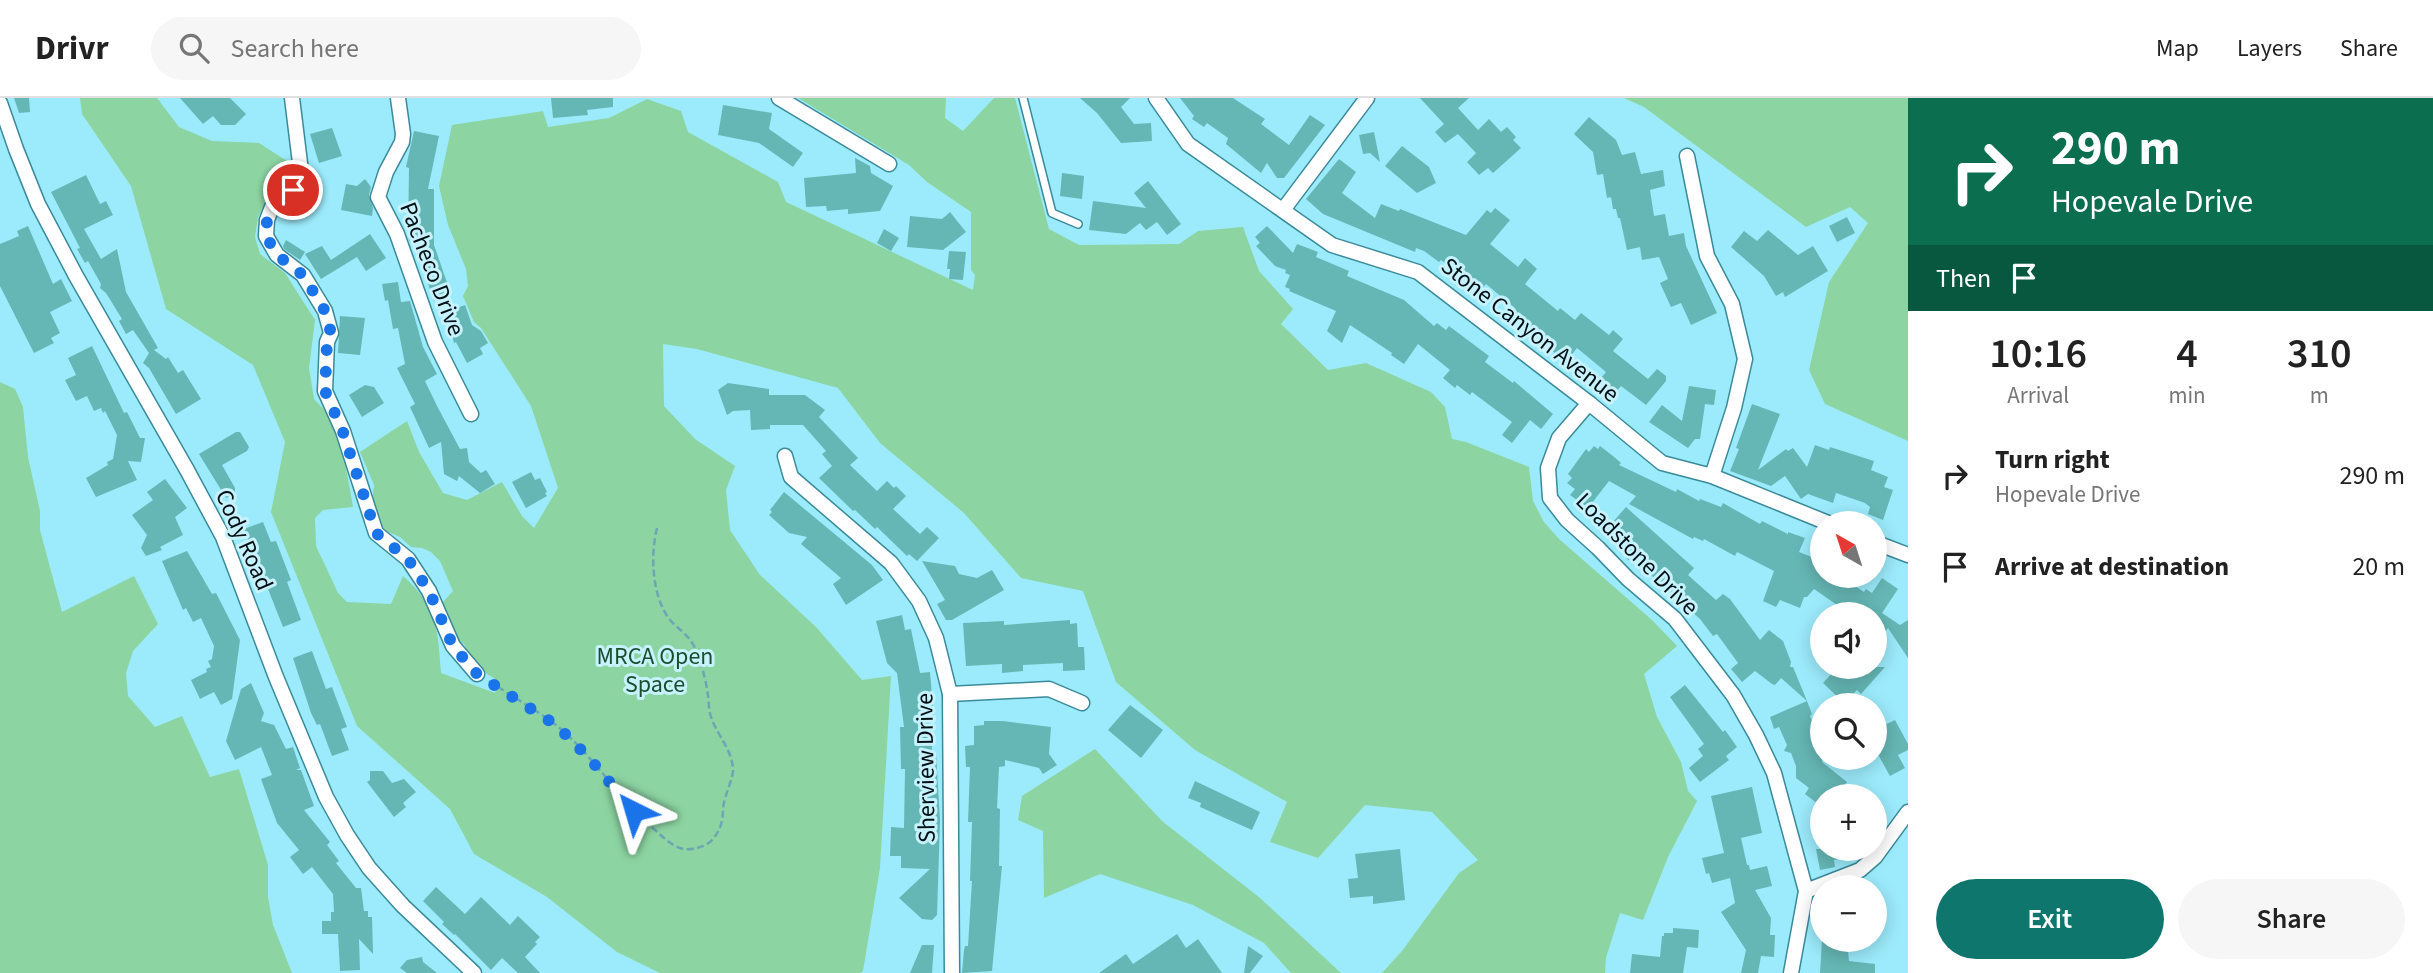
<!DOCTYPE html>
<meta charset="utf-8">
<style>
body{margin:0;font-family:"Source Sans 3",sans-serif;background:#f6f6f6;color:#222;height:100vh;display:flex;flex-direction:column;font-size:26px;white-space:nowrap}
*{box-sizing:border-box;margin:0}
p{font-size:23px;color:#767676}
.icon{flex:none;width:38px;height:38px;fill:none;stroke:currentColor;stroke-width:2;stroke-linecap:round;stroke-linejoin:round}
.map{position:relative;flex:1;overflow:hidden}
.drawer{display:flex;flex-direction:column;background:#fff;width:525px}
.drawer>*{flex:none}
.banner{background:#0b6e4f;color:#fff;overflow:hidden}
.needle{width:46px;rotate:321deg}
.fabs{position:absolute;left:1810px;top:413px;display:grid;gap:14px}
.fabs a{display:grid;place-items:center;width:77px;height:77px;border-radius:50%;background:#fff;box-shadow:0 4px 18px #0003;font-size:35px}
.pin{position:absolute;display:grid;place-items:center;width:60px;height:60px;color:#fff;margin:-30px;border:4px solid #fff;border-radius:50%;box-shadow:0 2px 7px #0007}
.me{position:absolute;width:77px;margin:-38px;rotate:320deg;stroke-linejoin:round;filter:drop-shadow(0 0 5px #0008)}
.turn{display:flex;align-items:center;gap:24px;height:147px;padding:0 28px;font-size:32px}
.turn .icon{width:91px;height:91px;stroke-width:2.5}
.turn b{display:block;font-size:49px;line-height:60px}
.then{display:flex;align-items:center;height:66px;padding:0 28px;background:#0003;gap:14px;font-size:26px}
.eta{display:flex;justify-content:space-evenly;align-items:center;height:119px;text-align:center}
.eta b{font-size:42px;font-weight:600;line-height:49px}
.cta{display:flex;gap:14px;margin-top:auto;padding:14px 28px}
.cta a{flex:1;height:80px;border-radius:42px;background:#0f766e;color:#fff;font-size:28px;font-weight:600;line-height:80px;text-align:center}
.cta a+a{background:#f6f6f6;color:#222}
ul{padding:0;list-style:none}
li{display:flex;align-items:center;gap:21px;height:91px;padding:0 28px}
li div{flex:1}
li b{display:block;font-size:26px}
li em{font-style:normal}
header{display:flex;align-items:center;gap:42px;box-sizing:border-box;height:98px;padding:0 35px;background:#fff;border-bottom:2px solid #e0e0e0}
header strong{font-size:33px}
nav{display:flex;gap:38px;margin-inline-start:auto;font-size:24px}
.search{width:490px;height:63px;background:#f6f6f6;display:flex;align-items:center;gap:18px;box-sizing:border-box;padding:0 24px;border-radius:38px;color:#767676;font-size:26px}
main{display:flex;flex:1;min-height:0}
.map>svg:first-child{display:block}
.green{fill:#8cd4a2}
.building{fill:#65b7b5}
.lines{fill:none;stroke-linecap:round;stroke-linejoin:round}
.service-casing{stroke:#3a8a9a;stroke-width:10}
.minor-casing{stroke:#3a8a9a;stroke-width:17}
.path{stroke:#6ba6b3;stroke-width:2.5;stroke-dasharray:7 3.5;stroke-linecap:butt}
.service{stroke:#fff;stroke-width:7}
.minor{stroke:#fff;stroke-width:14}
.route{stroke:#1a73e8;stroke-width:12;stroke-dasharray:0 21.6}
.labels{text-anchor:middle;dominant-baseline:central;stroke-width:6;stroke-linejoin:round;paint-order:stroke}
.street-label{font-size:24px;fill:#000f14;stroke:#c5f2fd}
.park-label{font-size:24px;fill:#1b4e2e;stroke:#c5f2fd}
</style>
<header>
<strong>Drivr</strong>
<div class="search"><svg class="icon" aria-label="search" viewBox="0 0 24 24"><circle cx="10" cy="10" r="6"/><path d="M15 15l6 6"/></svg>Search here</div>
<nav><a>Map</a><a>Layers</a><a>Share</a></nav>
</header>
<main>
<div class="map">
<svg width="1908" height="875" viewBox="0 0 1908 875">
<rect width="100%" height="100%" fill="#9cebfc"/>
<g class="green">
<path d="M80 0H157L179 29 212 43 259 45 287 63 283 85 268 101 258 119 255 139 260 156 285 175 315 222 309 270 314 301 335 323 340 336 353 409 323 412 315 420 316 448 338 495 347 504 391 506 403 478C437 508 438 531 441 575L495 595 498 583 481 572V567L472 562 464 546 458 543 442 505 453 493 440 463 431 454 422 450 411 449 400 439 384 432 376 422 371 411 374 387 360 354 407 323 419 354 443 395 467 402 502 384 522 418 534 430 558 390 531 308 481 230 474 224 463 198 468 188 466 171 448 127 439 88 452 27 543 13 548 29 609 20 647 1 681 13 688 34 778 84 786 104 973 192 975 177 971 172V114L927 84 909 67 798 0H946L945 20 963 33 994 0H1015L1049 131 1079 147 1179 146 1198 133 1243 129 1259 173 1293 211 1281 226 1328 272 1366 265 1431 294 1445 309 1452 341 1466 344 1529 369 1533 403 1544 424 1559 441 1652 522 1677 548 1644 576 1657 619 1681 664 1688 693 1697 703 1668 759 1643 822 1620 815 1606 860 1605 875H1382L1402 853 1459 775 1478 762 1432 714 1365 707 1318 760 1270 744 1287 704 1195 652 1116 584 1083 493 1021 480 964 415 880 345 838 290 697 251 663 246 664 308 695 341 735 368 726 392 730 432 760 477 816 529 862 582 891 578 880 770 863 873 860 875H660L617 854 547 799 474 756 450 711 357 628 271 414 285 344 253 267 166 211 131 88 82 16Z"/>
<path d="M1624 0H1908V343L1825 306 1809 272 1829 184 1868 125 1850 109 1806 129 1644 9Z"/>
<path d="M0 284 15 291 23 309 28 359 40 413V432L62 514 134 478 158 526 133 553 126 575 128 598 155 629 182 618 210 679 239 671 268 767V799L273 827 292 875H0Z"/>
<path d="M1095 651 1162 723 1260 800 1341 875H1291L1264 845 1193 807 1100 776 1044 800 1043 733 1018 722 1022 698Z"/>
</g>
<g class="building">
<path d="M14 0H29L30 14 19 15Z"/>
<path d="M180 0H230L246 16 235 27H221L213 18 203 26Z"/>
<path d="M551 0H613V9L587 12 588 17 553 20Z"/>
<path d="M1080 0H1130L1121 9 1134 26 1151 25 1152 43 1121 45 1097 15Z"/>
<path d="M1180 0H1233L1265 21 1261 26 1289 47 1310 17 1325 27 1284 80H1277L1267 65 1261 75 1226 46 1228 40 1207 25 1204 29 1192 21 1194 18Z"/>
<path d="M1420 0H1469L1458 10 1478 32 1489 21 1501 34 1507 29 1516 39 1513 42 1521 50 1493 75 1488 70 1479 77 1467 64 1476 55 1458 36 1445 45 1435 34 1444 26Z"/>
<path d="M723 7 772 15 769 31 803 55 793 69 759 45 718 37Z"/>
<path d="M1589 19 1616 42 1622 57 1635 54 1641 76 1663 72 1665 88 1650 92 1654 118 1665 116 1669 138 1684 135 1686 148 1717 215 1691 227 1681 205 1671 209 1660 185 1668 181 1659 159 1642 162 1640 149 1627 152 1620 120H1618L1616 111H1613L1611 99 1607 100 1603 76 1597 77 1593 54 1574 36Z"/>
<path d="M332 30 342 58 319 65 310 36Z"/>
<path d="M414 33 439 38 428 91H434V147L451 196 434 203 413 142 410 144 408 138 409 70 406 69Z"/>
<path d="M1374 34 1380 64 1370 55 1363 56 1359 37Z"/>
<path d="M1402 48 1429 69 1436 85 1417 95 1385 68Z"/>
<path d="M855 60 870 68 871 75 893 88 880 113 848 116V111L827 113 826 108 806 109 804 80 856 75Z"/>
<path d="M1339 61 1356 74 1342 95 1375 120 1381 106 1399 113 1400 111 1466 137 1487 112 1491 115 1495 110 1510 122 1490 146 1518 169 1525 160 1537 171 1525 186 1558 213 1560 210 1575 222 1581 215 1609 237 1613 232 1623 241 1613 253 1648 281 1657 271 1666 278V283L1646 307 1621 288 1611 300 1596 286 1606 274 1577 250 1566 264 1551 252 1553 249 1528 230 1526 224 1512 213 1515 210 1486 186 1480 193 1441 162 1439 164 1424 153 1416 150 1415 154 1323 116 1306 101Z"/>
<path d="M1062 75 1084 78 1082 101 1060 98Z"/>
<path d="M86 77 100 106 106 103 113 117 84 131 101 161 117 151 126 194 158 250 154 252 166 261 168 259 178 275 183 272 201 301 176 316 149 270 143 265 149 255 133 232 126 236 119 223 122 221 106 195 100 190 101 186 88 163 85 165 77 151 80 150 51 94Z"/>
<path d="M365 81 371 89 369 97 373 110 372 118 341 112 346 86 357 88Z"/>
<path d="M1148 83 1181 126 1167 137 1157 124 1146 132 1140 125 1126 136 1089 132 1093 103 1146 110 1134 95Z"/>
<path d="M950 114 966 134 943 152 907 149 910 118 942 121Z"/>
<path d="M1847 119 1855 135 1837 144 1829 128Z"/>
<path d="M28 128 53 186 61 181 72 203 50 214 60 235 51 240 54 245 34 255 0 188V146L19 138 17 133Z"/>
<path d="M1267 128 1293 155 1297 146 1318 154 1316 159 1349 173 1347 178 1404 202 1434 228 1437 225 1446 232 1449 228 1489 258 1485 264 1513 285 1514 283 1553 316 1541 331 1530 322 1512 345 1502 337 1512 324 1472 294 1470 297 1457 287 1455 290 1443 280 1450 272 1418 246 1404 266 1391 257 1392 255 1350 227 1342 245 1327 233 1336 213 1289 193 1290 191 1285 189 1290 177 1285 175 1286 172 1275 168 1256 148 1260 145 1255 139Z"/>
<path d="M884 131 899 140 891 153 877 145Z"/>
<path d="M1768 132 1798 157 1813 148 1828 173 1785 199 1783 194 1776 198 1764 178 1731 149 1744 133 1757 143Z"/>
<path d="M370 136 386 160 366 173 357 159 321 181 305 156 322 148 331 162Z"/>
<path d="M286 142 305 154 300 162 284 151 283 148Z"/>
<path d="M949 153 966 154 963 182 949 181 950 171H947Z"/>
<path d="M398 184 401 204 410 203 423 249 437 276 425 283 437 308 460 351 467 350 469 364 481 375 486 372 495 386 480 395 459 378 457 383 444 376 441 344 429 350 410 309 415 306 397 270 405 266 398 230 393 231 388 202 385 203 382 186Z"/>
<path d="M465 207 472 227 481 233 488 245 480 250 483 256 467 265 456 244 454 245 446 214Z"/>
<path d="M340 218 365 220 360 257 338 255Z"/>
<path d="M92 248 124 315 127 314 140 340H145L141 364 128 363 137 382 96 399 86 380 108 367 107 364 113 361 117 337 105 313 103 315 101 310 94 313 87 298 76 303 65 282 76 277 68 260Z"/>
<path d="M728 285 769 291V297H805L825 312 819 319 858 360 850 367 877 393 887 383 894 390 896 388 906 398 893 411 920 436 927 429 939 440 917 463 909 456 907 458 877 429 875 431 855 412 853 413 819 380 832 368 822 356 826 353 803 327H770V331L751 332 750 312 733 313 727 317 718 292Z"/>
<path d="M365 287 374 289 384 305 362 319 349 297Z"/>
<path d="M1689 288 1716 292 1714 307 1705 306 1700 341H1695L1688 350 1649 324 1662 307 1682 323Z"/>
<path d="M1752 306 1780 316 1758 372 1786 351 1788 353 1793 350 1807 369 1815 347 1829 352 1830 349 1874 363 1871 372 1888 379 1884 389 1893 392 1883 422 1868 416 1870 409 1865 405 1836 395 1833 405 1808 396 1801 401 1785 378 1771 388 1730 373 1739 351 1736 350Z"/>
<path d="M236 334H240L249 349 247 353 222 367 235 390V395L226 400 199 356Z"/>
<path d="M1594 348 1598 351 1600 348 1613 358 1621 365 1619 367 1676 394 1677 391 1699 403 1700 401 1721 409 1723 405 1760 426 1762 423 1788 436V434L1805 440 1799 454 1822 463V478H1840L1864 494 1866 491 1872 495 1882 480 1898 491 1882 515 1900 527 1908 522V560L1888 530 1882 538 1874 533V516H1850L1814 491 1807 499H1804L1800 510 1780 502 1776 509 1763 503 1774 473 1737 454 1735 458 1704 441 1703 443 1694 439 1693 441 1629 406 1636 398 1609 383 1588 410 1570 397 1575 391 1567 385 1572 380 1568 376 1586 351 1589 354Z"/>
<path d="M531 374 535 382 540 380 547 394 545 395 547 398 526 410 512 384Z"/>
<path d="M165 381 187 410 175 419 183 437 160 449 162 452 146 458 141 450 147 437 132 417 153 402 147 394Z"/>
<path d="M784 394 872 467 883 482 846 507 833 486 841 480 801 446 807 439 789 435 769 417 772 414 770 412Z"/>
<path d="M1626 409 1694 470 1688 477 1716 502 1723 496 1730 501 1760 542 1769 532 1783 543 1791 564 1790 569H1793L1807 603 1781 580 1775 587 1772 586 1755 573 1742 584 1731 571 1738 565 1717 536 1713 538 1700 521 1641 468 1639 471 1626 460 1629 456 1606 432Z"/>
<path d="M263 424 271 444 276 443 291 482 287 484 301 522 283 529 268 491 266 492 244 431Z"/>
<path d="M187 453 212 496 216 495 240 542 232 601 221 607 214 594 200 601 191 582 207 574 206 571 211 569 208 563 212 561 214 548 201 520 193 524 186 510 183 512 162 463Z"/>
<path d="M922 463 955 468 959 476 977 480 992 472 1004 492 952 522H946L937 506 945 502Z"/>
<path d="M902 517 905 532 911 531 920 575 930 574 934 622H931L932 654H936L940 723 937 817 932 822 922 821 899 800 930 771 901 770V758H890L891 729 904 730 905 671H901L900 629H904L897 575 887 565 876 523Z"/>
<path d="M1070 522V526L1077 525 1078 549H1084L1085 572 1063 573V565L1023 567V573L1002 575V566L966 568 963 525 1004 523V527Z"/>
<path d="M312 553 326 591 332 589 347 629 341 631 349 652 332 658 320 626 317 627 311 615 293 560Z"/>
<path d="M1838 569H1885L1861 596 1857 592 1844 605 1823 585Z"/>
<path d="M251 585 264 615 261 623 274 627 286 651 293 649 300 670 296 672H301L314 708 304 712 330 744 327 747 339 763 336 765 356 790H361L364 813H368V819H372L373 856 359 841 360 872 340 873 338 836H322V823H331V814H334L333 796 312 769 303 776 290 759 299 752 277 725 261 681 272 677 261 649 235 662 226 643 241 591Z"/>
<path d="M1685 587 1723 634 1725 632 1737 649 1726 658 1729 662 1700 684 1689 670 1703 658 1698 651 1704 646 1670 599Z"/>
<path d="M1807 603 1812 616 1810 618 1822 646V664L1847 684 1836 698H1822V709L1805 696 1809 690 1796 680V668L1791 655 1784 653 1787 647 1779 629 1774 631 1770 619Z"/>
<path d="M1130 607 1163 632 1141 660 1108 632Z"/>
<path d="M1895 622 1908 646V652L1898 657 1905 670 1890 678 1874 649V632Z"/>
<path d="M984 623H1003L1051 629 1049 656 1057 667 1043 676 1039 670 1005 662V668L999 669 997 710 1000 711 999 768H1002L992 873 962 875 964 852 965 848H968L972 783H970L972 724H968L970 669H966L965 648 974 647V628L984 627Z"/>
<path d="M370 673H383L392 685 404 681 416 694 403 705 406 709 394 719 367 684 370 682Z"/>
<path d="M1195 683 1260 714 1252 732 1200 709 1201 705 1188 700Z"/>
<path d="M1752 689 1762 735 1741 740 1747 767H1749L1750 772 1767 768 1772 788 1755 792 1771 820 1770 837H1775L1774 859 1761 858 1758 875H1741L1746 852 1721 814 1735 805 1730 780 1712 785 1709 775 1706 776 1702 760 1724 755 1711 698Z"/>
<path d="M1400 751 1405 802 1373 806V798L1350 800 1348 781 1358 780 1355 756Z"/>
<path d="M1816 751H1860L1861 756 1834 762 1835 769 1820 772Z"/>
<path d="M436 789 465 816 481 799 510 827 518 818 540 839 535 844 537 846 525 859 540 875H518L502 860 491 872 455 836 454 837 442 826 444 824 423 803Z"/>
<path d="M1673 830 1699 832 1698 850 1687 849 1683 875H1630L1632 856 1660 859 1662 838H1664V835H1673Z"/>
<path d="M1177 836 1186 850 1198 841 1222 875H1099L1126 856 1133 866Z"/>
<path d="M1822 842H1847L1849 863 1875 866V875H1820Z"/>
<path d="M922 847H934L932 875H910Z"/>
<path d="M1248 848 1263 858 1250 875H1244Z"/>
<path d="M422 859 423 864 437 875H407L400 870 407 862Z"/>
</g>
<g class="lines">
<defs>
<path id="service" d="M1023 0 1052 115 1078 126"/>
<g id="minor">
<path d="M292 0 301 73 293 92 272 109 267 122 266 138 277 157 303 177 325 213 331 235 327 244 325 293 343 333 376 435 408 461 429 493 453 548 477 576"/>
<path d="M398 0 403 36 402 44 386 74 378 99 397 136 435 244 471 316"/>
<path d="M779 0 889 66"/>
<path d="M1156 0 1188 46 1332 147 1418 174 1589 305 1662 365 1712 378 1828 425"/>
<path d="M0 5 16 51 38 106 76 178 187 372 223 439 276 579 326 699 347 737 369 770 403 808 474 875"/>
<path d="M1687 58 1707 158 1732 206 1745 261 1734 310 1712 378"/>
<path d="M1283 112 1367 0"/>
<path d="M1589 305 1559 340 1548 370 1550 400 1567 422 1598 450 1628 481 1675 521 1733 597 1756 637 1774 675 1806 793 1791 875"/>
<path d="M785 358 791 379 891 465 919 503 936 540 950 596 952 875"/>
<path d="M1874 444 1908 457"/>
<path d="M950 596 1049 591 1082 605"/>
<path d="M1806 793 1860 772 1875 759 1908 714"/>
</g>
</defs>
<use href="#service" class="service-casing"/>
<use href="#minor" class="minor-casing"/>
<path class="path" d="M489 583C511 598 535 611 556 627 593 657 618 700 654 731 662 738 669 746 680 750 689 753 702 750 710 744 720 734 723 724 723 711 724 697 734 680 733 670 731 651 719 639 712 622 708 612 709 601 707 591 705 578 700 562 695 550 689 537 679 532 670 522 652 499 650 458 657 430"/>
<use href="#service" class="service"/>
<use href="#minor" class="minor"/>
</g>
<g class="lines">
<path class="route" d="M293 92 272 110 267 122 266 138 277 157 303 177 325 213 331 235 327 244 325 293 343 334 376 435 408 461 429 493 453 548 477 576 556 627 589 660 634 713"/>
</g>
<g class="labels">
<g class="street-label">
<text transform="translate(432 171) rotate(69)">Pacheco Drive</text>
<text transform="translate(1530 232) rotate(38)">Stone Canyon Avenue</text>
<text transform="translate(244 442) rotate(66)">Cody Road</text>
<text transform="translate(1637 456) rotate(45)">Loadstone Drive</text>
<text transform="translate(926 670) rotate(-91)">Sherview Drive</text>
</g>
<g class="park-label">
<text x="655" y="558">MRCA Open<tspan x="655" dy="28">Space</tspan></text>
</g>
</g>
</svg>
<div class="fabs">
<a><svg class="needle" viewBox="-14 -14 28 28"><path d="M0-13l5 13h-10z" fill="#e53935"/><path d="M0 13l5-13h-10z" fill="#767676"/></svg></a>
<a><svg class="icon" aria-label="sound" viewBox="0 0 24 24"><path d="M4 9h4l5-4v14l-5-4H4zM17 9q2 3 0 6"/></svg></a>
<a><svg class="icon" aria-label="search" viewBox="0 0 24 24"><circle cx="10" cy="10" r="6"/><path d="M15 15l6 6"/></svg></a>
<a>+</a>
<a>−</a>
</div>
<div class="pin" style="left:293px;top:92px;background:#d93025"><svg class="icon" aria-label="arrive" viewBox="0 0 24 24"><path d="M6 21V4h12l-3 4 3 4H6"/></svg></div>
<svg class="me" style="left:634px;top:713px" viewBox="-20 -20 40 40"><path d="M0-17L14 15 0 8-14 15z" fill="#1a73e8" stroke="#fff" stroke-width="4"/></svg>
</div>
<section class="drawer">
<div class="banner">
<div class="turn"><svg class="icon" aria-label="right" viewBox="0 0 24 24"><path d="M7 20v-9h11M14 6l5 5-5 5"/></svg><div><b>290 m</b>Hopevale Drive</div></div>
<div class="then">Then<svg class="icon" aria-label="arrive" viewBox="0 0 24 24"><path d="M6 21V4h12l-3 4 3 4H6"/></svg></div>
</div>
<div class="eta">
<div><b>10:16</b><p>Arrival</p></div>
<div><b>4</b><p>min</p></div>
<div><b>310</b><p>m</p></div>
</div>
<ul>
<li><svg class="icon" aria-label="right" viewBox="0 0 24 24"><path d="M7 20v-9h11M14 6l5 5-5 5"/></svg><div><b>Turn right</b><p>Hopevale Drive</p></div><em>290 m</em></li>
<li><svg class="icon" aria-label="arrive" viewBox="0 0 24 24"><path d="M6 21V4h12l-3 4 3 4H6"/></svg><div><b>Arrive at destination</b></div><em>20 m</em></li>
</ul>
<div class="cta"><a>Exit</a><a>Share</a></div>
</section>
</main>
